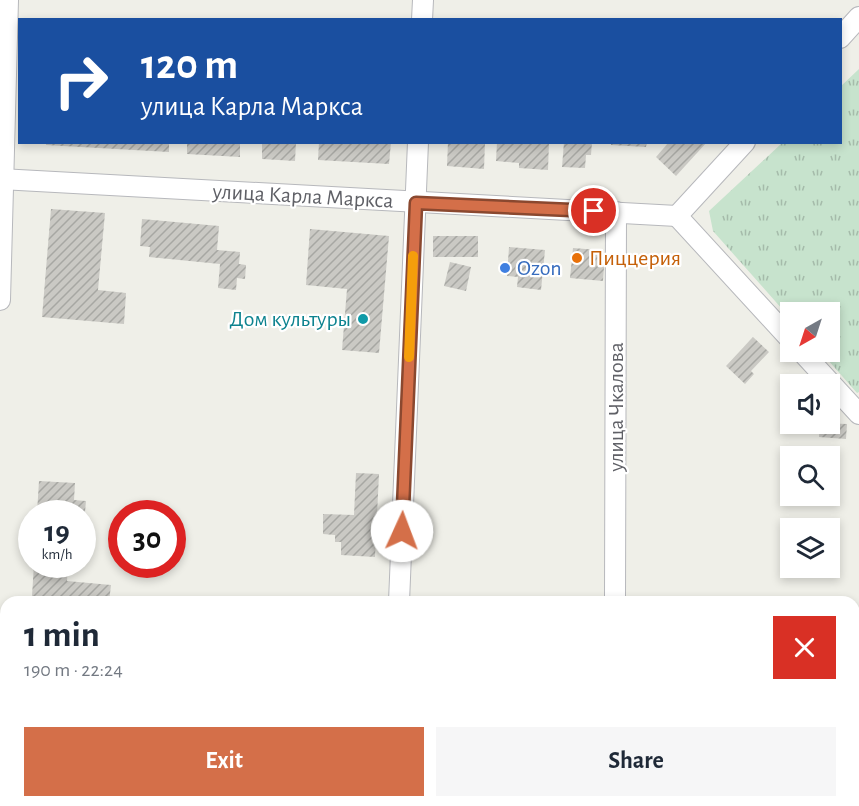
<!DOCTYPE html>
<meta charset="utf-8">
<style>
body{margin:0;font-family:"Alegreya Sans",sans-serif;background:#f6f6f7;color:#1f2937;height:100vh;display:flex;flex-direction:column;font-size:22px;white-space:nowrap}
*{box-sizing:border-box;margin:0}
p{font-size:20px;color:#747a83}
.icon{flex:none;width:33px;height:33px;fill:none;stroke:currentColor;stroke-width:2;stroke-linecap:round;stroke-linejoin:round}
.map{position:relative;flex:1;overflow:hidden}
.panel{position:absolute;left:0px;top:596px;width:860px;height:212px;display:flex;flex-direction:column;background:#fff;border-radius:18px 18px 0 0;box-shadow:0 3px 9px #0003}
.panel>*{flex:none}
.top-card{position:absolute;left:18px;top:18px;width:824px;height:126px;border-radius:0px;box-shadow:0 3px 9px #0003;background:#1a4fa0;color:#fff;overflow:hidden}
.needle{width:39px;rotate:219deg}
.fabs{position:absolute;left:780px;top:302px;display:grid;gap:12px}
.fabs a{display:grid;place-items:center;width:60px;height:60px;border-radius:0px;background:#fff;box-shadow:0 3px 9px #0003;font-size:30px}
.speed{position:absolute;left:18px;top:500px;display:flex;gap:12px;font-size:30px;font-weight:700;text-align:center}
.speed>*{display:grid;place-content:center;width:78px;height:78px;border-radius:50%;background:#fff;box-shadow:0 3px 9px #0003;line-height:1}
.speed small{font-size:15px;font-weight:400}
.speed .limit{border:9px solid #d22;background:#fff;color:#111}
.pin{position:absolute;display:grid;place-items:center;width:51px;height:51px;color:#fff;margin:-26px;border:3px solid #fff;border-radius:50%;box-shadow:0 2px 6px #0007}
.me{position:absolute;width:66px;margin:-33px;rotate:2deg;stroke-linejoin:round;filter:drop-shadow(0 0 4px #0008)}
.turn{display:flex;align-items:center;gap:21px;height:126px;padding:0 24px;font-size:27px}
.turn .icon{width:78px;height:78px;stroke-width:2.5}
.turn b{display:block;font-size:42px;line-height:51px}
.round{display:grid;place-items:center;flex:none;width:63px;height:63px;border-radius:0px;background:#f6f6f7}
.headline{display:flex;align-items:center;justify-content:space-between;height:102px;padding:0 24px}
h1{font-size:36px;font-weight:600;line-height:45px}
.primary-button{display:flex;gap:12px;margin-top:auto;padding:12px 24px}
.primary-button a{flex:1;height:69px;border-radius:0px;background:#d46f49;color:#fff;font-size:24px;font-weight:600;line-height:69px;text-align:center}
.primary-button a+a{background:#f6f6f7;color:#1f2937}
.map>svg:first-child{display:block}
.park{fill:url(#park-tufts)}
.building{fill:url(#building-hatch)}
.lines{fill:none;stroke-linecap:round;stroke-linejoin:round}
.minor-casing{stroke:#b7b8bc;stroke-width:22}
.minor{stroke:#fff;stroke-width:20}
.route-casing{stroke:#8a482f;stroke-width:15}
.route{stroke:#d46f49;stroke-width:10}
.slow{stroke:#f59e0b;stroke-width:10}
.food-dot{fill:#e8710a;stroke:#fff;stroke-width:2}
.shop-dot{fill:#3f7fe0;stroke:#fff;stroke-width:2}
.culture-dot{fill:#0f9aa8;stroke:#fff;stroke-width:2}
.labels{text-anchor:middle;dominant-baseline:central;stroke-width:4.5;stroke-linejoin:round;paint-order:stroke}
.street-label{font-size:22px;fill:#5f6066;stroke:#fff}
.food-label{font-size:22px;fill:#c56008;stroke:#fff;text-anchor:start}
.shop-label{font-size:22px;fill:#366cbe;stroke:#fff;text-anchor:start}
.culture-label{font-size:22px;fill:#0d838f;stroke:#fff;text-anchor:end}
</style>
<div class="map">
<svg width="859" height="806" viewBox="0 0 859 806">
<defs>
<pattern id="park-tufts" width="24" height="20" patternUnits="userSpaceOnUse" patternTransform="scale(1.5)"><rect width="24" height="20" fill="#c7e3cd"/><path d="M3 7l-1-3M5 7V3M7 7l1-3M15 17l-1-3M17 17v-4M19 17l1-3" fill="none" stroke="#a5bbaa"/></pattern>
<pattern id="building-hatch" width="6" height="6" patternUnits="userSpaceOnUse" patternTransform="scale(1.5)"><rect width="6" height="6" fill="#cac9c4"/><path d="M-1 1l2-2M0 6l6-6M5 7l2-2" fill="none" stroke="#a7a7a3"/></pattern>
</defs>
<rect width="100%" height="100%" fill="#efefe8"/>
<path class="park" d="M859 69V392L857 393 820 351H830V312H790V318L713 231 709 211 782 143 840 142V87Z"/>
<g class="building">
<path d="M46 142H169V152L46 145Z"/>
<path d="M187 142H240V157L187 154Z"/>
<path d="M262 142H296L295 161 262 159Z"/>
<path d="M319 142H391L389 164 318 160Z"/>
<path d="M448 142H485L484 169 447 166Z"/>
<path d="M497 142H549L548 170 519 168V163L496 161Z"/>
<path d="M564 142H592L591 155H586L585 168 562 167Z"/>
<path d="M611 142H647L646 147 611 145Z"/>
<path d="M669 142H707L676 176 656 157Z"/>
<path d="M51 209 105 213 98 290 126 293 124 324 42 317Z"/>
<path d="M142 219 219 226 217 250 240 252 239 264 246 265 245 279 237 278 236 290 218 288 220 264 149 257 150 247 140 246Z"/>
<path d="M310 229 389 236 379 353 342 350 347 289 306 285Z"/>
<rect x="433" y="236" width="45" height="21"/>
<path d="M509 247 545 250 541 290 517 287 518 277 507 276Z"/>
<path d="M573 248 598 250V253L605 254 603 281 570 278Z"/>
<path d="M450 262 471 267 466 291 444 286Z"/>
<path d="M753 337 769 352 751 371 754 374 745 384 726 366Z"/>
<path d="M820 423 847 424 846 439 819 437Z"/>
<path d="M356 473 379 474 375 557 341 555V542H335V535L323 534V514L354 515Z"/>
<path d="M39 481 75 483 74 500 86 501 84 523 82 513H37Z"/>
<path d="M34 564 68 566 67 581 111 585 109 602 32 596Z"/>
</g>
<g class="lines">
<defs>
<g id="minor">
<path d="M422 20 423 0"/>
<path d="M840 38 859 17"/>
<path d="M0 179 677 216"/>
<path d="M677 216 790 339"/>
<path d="M677 216 745 142"/>
<path d="M0 300 8 0"/>
<path d="M801 351 859 414"/>
<path d="M399 602 418 142"/>
<path d="M615 602 616 212"/>
<path d="M854 753 859 620"/>
<path d="M619 801 620 806"/>
<path d="M391 806V801"/>
<path d="M852 806V801"/>
</g>
</defs>
<use href="#minor" class="minor-casing"/>
<use href="#minor" class="minor"/>
</g>
<g class="lines">
<defs>
<path id="route" d="M402 531 416 203 594 211"/>
</defs>
<use href="#route" class="route-casing"/>
<use href="#route" class="route"/>
<path class="slow" d="M409 357 413 256"/>
</g>
<circle class="food-dot" cx="577" cy="258" r="6"/>
<circle class="shop-dot" cx="505" cy="268" r="6"/>
<circle class="culture-dot" cx="363" cy="319" r="6"/>
<g class="labels">
<g class="street-label">
<text transform="translate(303 196) rotate(3)">улица Карла Маркса</text>
<text transform="translate(616 407) rotate(-90)">улица Чкалова</text>
</g>
<g class="food-label">
<text x="589" y="258">Пиццерия</text>
</g>
<g class="shop-label">
<text x="517" y="268">Ozon</text>
</g>
<g class="culture-label">
<text x="351" y="319">Дом культуры</text>
</g>
</g>
</svg>
<div class="fabs">
<a><svg class="needle" viewBox="-14 -14 28 28"><path d="M0-13l5 13h-10z" fill="#e53935"/><path d="M0 13l5-13h-10z" fill="#747a83"/></svg></a>
<a><svg class="icon" aria-label="sound" viewBox="0 0 24 24"><path d="M4 9h4l5-4v14l-5-4H4zM17 9q2 3 0 6"/></svg></a>
<a><svg class="icon" aria-label="search" viewBox="0 0 24 24"><circle cx="10" cy="10" r="6"/><path d="M15 15l6 6"/></svg></a>
<a><svg class="icon" aria-label="layers" viewBox="0 0 24 24"><path d="M12 4l9 5-9 5-9-5zM3 14l9 5 9-5"/></svg></a>
</div>
<div class="speed"><div>19<small>km/h</small></div><div class="limit">30</div></div>
<div class="pin" style="left:594px;top:211px;background:#d93025"><svg class="icon" aria-label="arrive" viewBox="0 0 24 24"><path d="M6 21V4h12l-3 4 3 4H6"/></svg></div>
<svg class="me" style="left:402px;top:531px" viewBox="-20 -20 40 40"><circle r="19" fill="#fff"/><path d="M0-13L10 11 0 6-10 11z" fill="#d46f49"/></svg>
<div class="top-card">
<div class="turn"><svg class="icon" aria-label="right" viewBox="0 0 24 24"><path d="M7 20v-9h11M14 6l5 5-5 5"/></svg><div><b>120 m</b>улица Карла Маркса</div></div>
</div>
<section class="panel">
<div class="headline"><div><h1>1 min</h1><p>190 m · 22:24</p></div><a class="round" style="background:#d93025;color:#fff"><svg class="icon" aria-label="close" viewBox="0 0 24 24"><path d="M6 6l12 12M18 6L6 18"/></svg></a></div>
<div class="primary-button"><a>Exit</a><a>Share</a></div>
</section>
</div>
